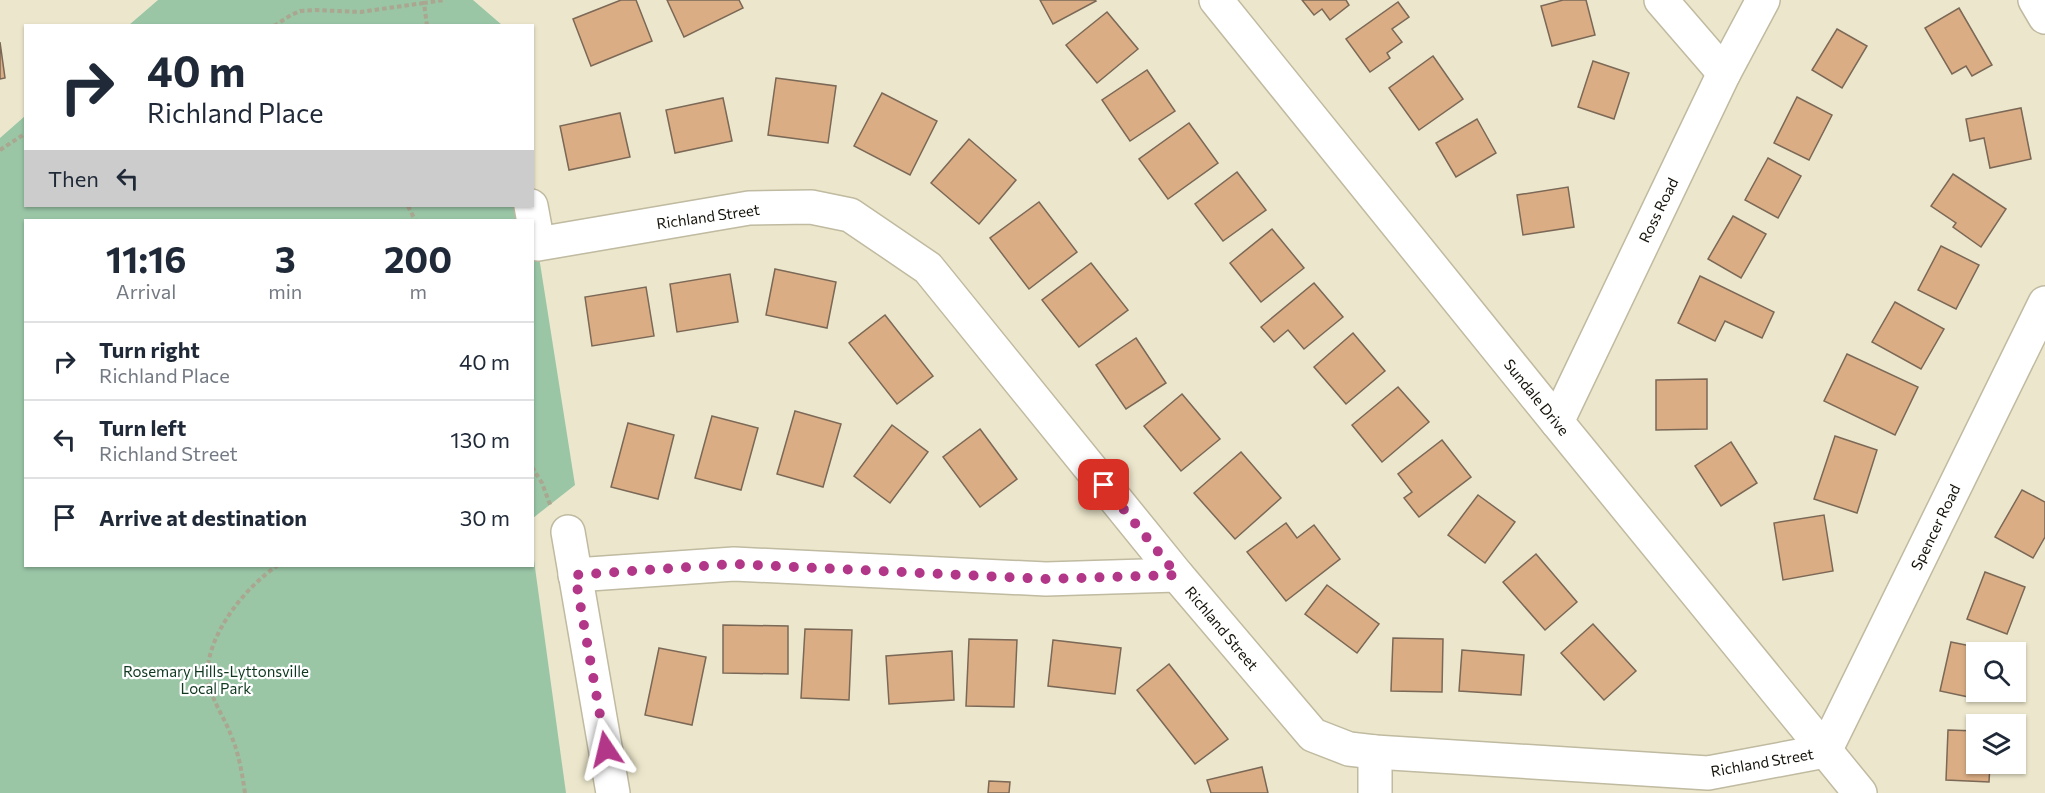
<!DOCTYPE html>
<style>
body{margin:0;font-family:Commissioner,sans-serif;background:#f6f6f7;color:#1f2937;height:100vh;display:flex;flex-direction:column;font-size:22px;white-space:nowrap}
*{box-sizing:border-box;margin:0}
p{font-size:20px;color:#747a83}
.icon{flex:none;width:33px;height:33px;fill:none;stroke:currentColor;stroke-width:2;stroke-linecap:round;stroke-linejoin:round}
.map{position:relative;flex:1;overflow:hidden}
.sheet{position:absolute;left:24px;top:219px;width:510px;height:348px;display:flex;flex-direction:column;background:#fff;border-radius:0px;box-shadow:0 2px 4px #0004}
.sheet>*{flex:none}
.top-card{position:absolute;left:24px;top:24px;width:510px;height:183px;border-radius:0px;box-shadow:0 2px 4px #0004;background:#fff;color:#1f2937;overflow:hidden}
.tools{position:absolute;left:1966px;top:642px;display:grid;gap:12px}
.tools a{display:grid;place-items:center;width:60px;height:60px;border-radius:0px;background:#fff;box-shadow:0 2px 4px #0004;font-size:30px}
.pin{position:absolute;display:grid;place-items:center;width:51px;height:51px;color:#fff;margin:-26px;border-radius:12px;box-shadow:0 3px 9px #0006}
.me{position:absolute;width:66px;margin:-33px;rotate:350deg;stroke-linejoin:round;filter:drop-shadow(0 0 4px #0008)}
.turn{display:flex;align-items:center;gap:21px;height:126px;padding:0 24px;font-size:27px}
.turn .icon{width:78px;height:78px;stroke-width:2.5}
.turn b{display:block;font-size:42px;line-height:51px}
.then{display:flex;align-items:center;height:57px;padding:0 24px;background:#0003;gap:12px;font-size:22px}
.eta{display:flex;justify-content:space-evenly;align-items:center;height:102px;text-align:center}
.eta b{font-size:36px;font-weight:700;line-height:42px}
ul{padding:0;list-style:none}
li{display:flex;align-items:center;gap:18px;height:78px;padding:0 24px;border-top:2px solid #e0e1e3}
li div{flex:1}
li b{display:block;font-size:22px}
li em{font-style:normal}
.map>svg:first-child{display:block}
.green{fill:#9ac6a6}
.building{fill:#daad84;stroke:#7b6856;stroke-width:1.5}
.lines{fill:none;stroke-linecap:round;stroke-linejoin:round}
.street-casing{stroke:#bfbaa0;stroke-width:36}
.secondary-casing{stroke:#bfbaa0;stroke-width:36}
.path{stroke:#aaa690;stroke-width:4;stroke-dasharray:4.5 3;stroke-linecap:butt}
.street{stroke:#fff;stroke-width:33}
.secondary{stroke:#fff;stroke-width:33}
.route{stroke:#b33788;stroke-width:10;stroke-dasharray:0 18}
.labels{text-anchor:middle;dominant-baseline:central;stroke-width:4.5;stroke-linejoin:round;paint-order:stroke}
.street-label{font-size:15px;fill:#141209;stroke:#fff}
.park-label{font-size:15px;fill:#0f381f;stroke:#fff}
</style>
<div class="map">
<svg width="2045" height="793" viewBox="0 0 2045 793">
<rect width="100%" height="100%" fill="#ece7cc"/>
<g class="green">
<path d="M158 0H473L502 25H129Z"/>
<path d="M25 116 26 206H531L575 485 533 518 532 220H26V566H532L533 553 566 793H0V138Z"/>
</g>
<g class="building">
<path d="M621 0H636L652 41 591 66 573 19Z"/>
<path d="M667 0H739L743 8 684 37Z"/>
<path d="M1040 0H1095L1096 1 1053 24Z"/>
<path d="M1302 0H1346L1349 5 1330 20 1322 9 1314 15Z"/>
<path d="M1563 0H1586L1595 35 1552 46 1541 6Z"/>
<path d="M1398 2 1409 17 1392 29 1402 42 1387 53 1390 58 1370 72 1346 39Z"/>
<path d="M1959 8 1992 65 1972 76 1966 66 1952 74 1925 28Z"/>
<path d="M1107 12 1138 49 1097 83 1066 45Z"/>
<path d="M1837 29 1867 46 1842 88 1812 70Z"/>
<path d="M0 42 5 78 0 79Z"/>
<path d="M1433 56 1463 99 1419 130 1389 88Z"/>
<path d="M1593 61 1629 73 1614 119 1578 107Z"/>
<path d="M1147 70 1175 111 1130 141 1102 100Z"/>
<path d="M776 78 836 86 828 143 768 135Z"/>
<path d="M882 93 937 121 910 175 854 146Z"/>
<path d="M1797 97 1832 115 1809 160 1774 143Z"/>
<path d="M723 98 732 141 675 153 666 110Z"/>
<path d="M2021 108 2031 159 1990 168 1984 138 1970 141 1966 119Z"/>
<path d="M620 113 630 157 569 170 560 126Z"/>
<path d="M1477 119 1496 153 1456 177 1436 143Z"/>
<path d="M1189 123 1218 163 1168 199 1139 159Z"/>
<path d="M969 139 1016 180 979 224 931 183Z"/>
<path d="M1768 158 1801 176 1778 218 1745 200Z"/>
<path d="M1237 172 1266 210 1223 241 1195 204Z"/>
<path d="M1953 174 2006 209 1981 247 1953 227 1956 223 1931 206Z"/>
<path d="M1568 187 1574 227 1523 235 1517 195Z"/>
<path d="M1039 202 1077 252 1029 289 990 238Z"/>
<path d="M1733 216 1766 234 1741 278 1708 259Z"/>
<path d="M1272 229 1304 268 1261 302 1230 263Z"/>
<path d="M1941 246 1979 265 1956 309 1918 290Z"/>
<path d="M1091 263 1128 310 1079 347 1042 300Z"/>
<path d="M775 269 836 282 827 328 766 315Z"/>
<path d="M730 274 738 322 677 332 670 284Z"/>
<path d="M1700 276 1774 312 1762 338 1725 321 1715 341 1678 323Z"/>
<path d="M1314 283 1343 317 1304 349 1288 330 1274 342 1261 327Z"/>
<path d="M646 287 654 336 592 346 585 297Z"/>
<path d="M1895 302 1944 329 1921 369 1872 342Z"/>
<path d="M885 315 933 376 897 404 849 343Z"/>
<path d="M1353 333 1385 371 1346 404 1314 367Z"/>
<path d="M1136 338 1166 383 1126 409 1096 365Z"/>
<path d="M1847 354 1918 387 1895 435 1824 401Z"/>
<path d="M1707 379V429L1656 430V380Z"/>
<path d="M1398 387 1429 422 1382 462 1352 425Z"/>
<path d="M1182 394 1220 439 1181 471 1144 426Z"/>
<path d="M795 411 841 424 823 487 777 474Z"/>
<path d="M712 416 758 428 741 490 695 478Z"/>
<path d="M628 423 674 435 658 499 611 487Z"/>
<path d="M892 425 928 452 890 503 854 476Z"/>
<path d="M980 429 1017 479 980 507 943 457Z"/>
<path d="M1835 436 1877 450 1857 513 1814 499Z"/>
<path d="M1442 440 1471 477 1419 517 1404 498 1412 492 1398 474Z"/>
<path d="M1731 442 1757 483 1721 506 1695 466Z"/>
<path d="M1241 452 1281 498 1235 539 1194 493Z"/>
<path d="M2022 490 2045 502V537L2033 558 1995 537Z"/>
<path d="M1478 495 1515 522 1485 563 1448 535Z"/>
<path d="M1824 515 1833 571 1783 580 1774 523Z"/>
<path d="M1286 523 1297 538 1314 525 1340 559 1286 601 1247 552Z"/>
<path d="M1536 554 1577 602 1545 630 1503 582Z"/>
<path d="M1985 572 2025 587 2007 634 1967 619Z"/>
<path d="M1327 585 1379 624 1357 653 1305 614Z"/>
<path d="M1593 624 1636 671 1604 700 1561 653Z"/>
<path d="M723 625 788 626V674L723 673Z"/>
<path d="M805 629 852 630 849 700 801 698Z"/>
<path d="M1393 638 1443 639 1442 692 1391 691Z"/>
<path d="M969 639 1017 640 1014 707 966 706Z"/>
<path d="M1053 640 1121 648 1115 694 1048 686Z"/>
<path d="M1951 642 2000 652H1977V692H1980L1978 699 1940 691Z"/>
<path d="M659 648 706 657 692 725 645 715Z"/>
<path d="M1462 650 1524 655 1521 695 1459 691Z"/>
<path d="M952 651 954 700 889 704 886 656Z"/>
<path d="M1169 664 1228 739 1195 764 1137 690Z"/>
<path d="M1948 730 1977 731V764H1990L1989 782 1946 780Z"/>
<path d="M1262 767 1268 793H1211L1207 780Z"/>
<path d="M989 781 1010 782 1009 793H988Z"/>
</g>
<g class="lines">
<defs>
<g id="street">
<path d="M1661 0 1724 73"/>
<path d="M2035 0 2045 17"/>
<path d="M531 206 538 244 749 208 811 207 850 215 928 268 1177 575 1313 735 1349 749 1375 752 1708 773 1825 751 2045 303"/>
<path d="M1557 422 1724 73 1763 0"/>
<path d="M568 532 613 793"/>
<path d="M575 575 734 564 1046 579 1177 575"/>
<path d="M1375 793V752"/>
</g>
<path id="secondary" d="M1216 0 1557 422 1860 793"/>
</defs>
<use href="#street" class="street-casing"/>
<use href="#secondary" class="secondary-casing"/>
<g class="path">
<path d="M274 26 291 15 300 11 316 10 360 12 424 3"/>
<path d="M427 26 424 3 444 0"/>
<path d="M0 150 26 133"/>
<path d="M408 206 415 220"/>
<path d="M532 467 542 483 551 507"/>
<path d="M245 793C242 773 239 754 231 735 224 717 211 699 208 680 203 639 245 587 277 566"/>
</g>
<use href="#street" class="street"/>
<use href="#secondary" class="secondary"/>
</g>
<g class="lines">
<path class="route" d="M606 749 575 575 734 564 1046 579 1177 575 1104 485"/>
</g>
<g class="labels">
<g class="street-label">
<text transform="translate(1658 210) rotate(-64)">Ross Road</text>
<text transform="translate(708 216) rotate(-8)">Richland Street</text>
<text transform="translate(1537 397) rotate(51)">Sundale Drive</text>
<text transform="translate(1935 527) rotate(-64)">Spencer Road</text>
<text transform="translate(1222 628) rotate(50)">Richland Street</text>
<text transform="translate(1762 762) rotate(-10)">Richland Street</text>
</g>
<g class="park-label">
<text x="216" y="671">Rosemary Hills-Lyttonsville<tspan x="216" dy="17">Local Park</tspan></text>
</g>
</g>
</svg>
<div class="tools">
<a><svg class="icon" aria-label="search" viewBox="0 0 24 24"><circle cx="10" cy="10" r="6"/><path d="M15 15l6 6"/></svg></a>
<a><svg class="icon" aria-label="layers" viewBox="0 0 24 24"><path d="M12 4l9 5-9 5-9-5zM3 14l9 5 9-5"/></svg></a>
</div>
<div class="pin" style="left:1104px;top:485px;background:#d93025"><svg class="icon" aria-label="arrive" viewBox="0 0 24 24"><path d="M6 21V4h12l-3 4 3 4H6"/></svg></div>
<svg class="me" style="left:606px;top:749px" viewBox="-20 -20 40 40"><path d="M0-17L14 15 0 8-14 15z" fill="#b33788" stroke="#fff" stroke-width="4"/></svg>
<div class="top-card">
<div class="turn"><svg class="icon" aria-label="right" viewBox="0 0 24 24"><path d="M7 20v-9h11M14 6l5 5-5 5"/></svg><div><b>40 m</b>Richland Place</div></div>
<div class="then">Then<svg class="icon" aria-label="left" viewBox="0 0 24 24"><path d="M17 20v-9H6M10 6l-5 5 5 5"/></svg></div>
</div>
<section class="sheet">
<div class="eta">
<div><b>11:16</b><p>Arrival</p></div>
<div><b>3</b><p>min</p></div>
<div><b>200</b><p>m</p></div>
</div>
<ul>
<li><svg class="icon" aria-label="right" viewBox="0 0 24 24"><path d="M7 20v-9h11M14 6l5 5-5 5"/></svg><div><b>Turn right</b><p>Richland Place</p></div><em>40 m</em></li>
<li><svg class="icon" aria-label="left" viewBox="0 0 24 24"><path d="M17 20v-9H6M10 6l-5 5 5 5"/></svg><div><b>Turn left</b><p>Richland Street</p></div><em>130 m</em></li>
<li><svg class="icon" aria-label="arrive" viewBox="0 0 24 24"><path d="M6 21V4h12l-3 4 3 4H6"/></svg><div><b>Arrive at destination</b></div><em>30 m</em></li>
</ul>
</section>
</div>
